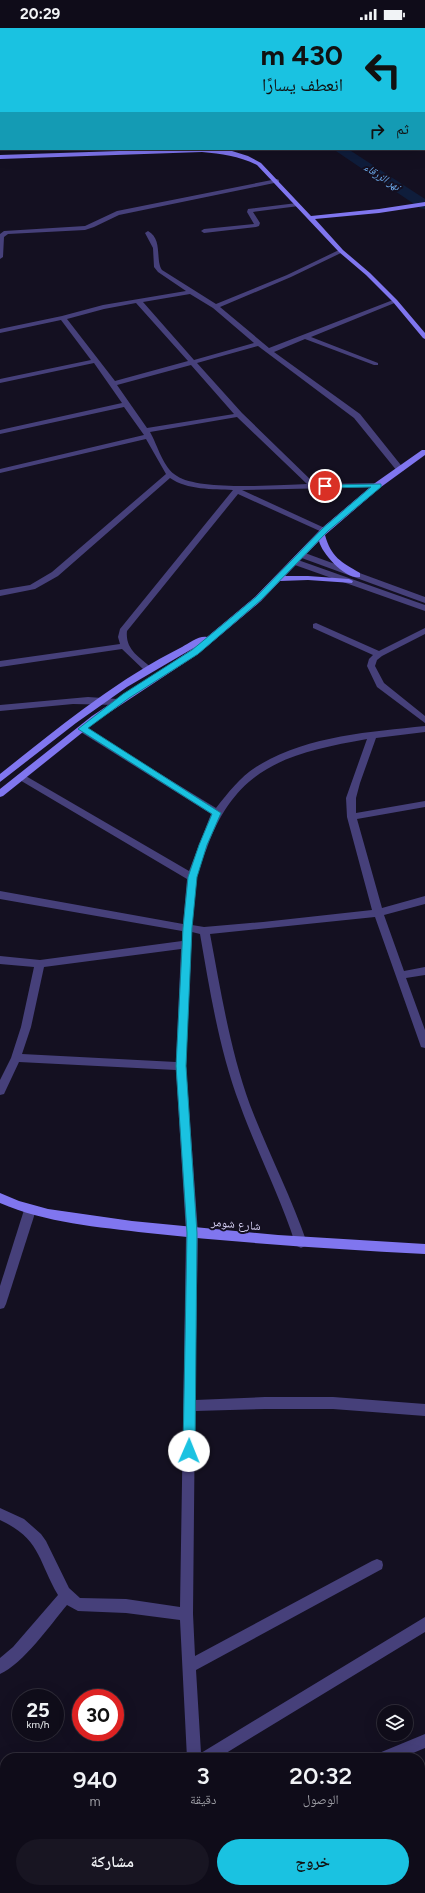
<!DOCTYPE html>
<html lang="ar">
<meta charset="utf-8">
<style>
body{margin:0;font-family:Figtree,"Noto Naskh Arabic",sans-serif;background:#181522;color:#f1f3f6;direction:rtl;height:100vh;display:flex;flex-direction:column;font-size:15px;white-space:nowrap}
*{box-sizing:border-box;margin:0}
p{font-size:13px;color:#9b9ba2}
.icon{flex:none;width:22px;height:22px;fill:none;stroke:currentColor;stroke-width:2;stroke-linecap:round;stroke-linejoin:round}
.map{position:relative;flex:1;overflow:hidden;direction:ltr}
.panel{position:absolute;left:0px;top:1725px;width:425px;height:140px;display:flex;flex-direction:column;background:#0f0c19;border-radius:16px 16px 0 0;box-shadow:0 4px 16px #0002,0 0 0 1px #2f2c38;direction:rtl}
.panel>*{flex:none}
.banner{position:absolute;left:0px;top:0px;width:425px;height:122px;box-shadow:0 4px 16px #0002,0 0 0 1px #2f2c38;direction:rtl;background:#1ac2e1;color:#111;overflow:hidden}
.tools{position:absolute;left:377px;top:1677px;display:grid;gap:8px}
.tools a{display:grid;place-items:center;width:36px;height:36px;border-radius:50%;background:#0f0c19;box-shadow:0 4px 16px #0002,0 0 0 1px #2f2c38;font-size:20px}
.speed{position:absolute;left:12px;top:1661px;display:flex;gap:8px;font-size:20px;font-weight:700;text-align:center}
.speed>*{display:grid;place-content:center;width:52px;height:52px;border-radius:50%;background:#0f0c19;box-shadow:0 4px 16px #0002,0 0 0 1px #2f2c38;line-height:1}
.speed small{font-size:10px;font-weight:400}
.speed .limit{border:6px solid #d22;background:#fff;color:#111}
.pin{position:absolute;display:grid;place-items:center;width:34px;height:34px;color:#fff;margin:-17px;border:2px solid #fff;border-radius:50%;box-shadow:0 1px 4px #0007}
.me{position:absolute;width:44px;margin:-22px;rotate:1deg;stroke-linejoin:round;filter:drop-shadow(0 0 3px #0008)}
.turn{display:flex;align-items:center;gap:14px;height:84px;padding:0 16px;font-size:18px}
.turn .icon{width:52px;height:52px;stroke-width:2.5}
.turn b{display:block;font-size:28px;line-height:34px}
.then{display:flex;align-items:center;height:38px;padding:0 16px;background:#0003;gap:8px;font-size:15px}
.eta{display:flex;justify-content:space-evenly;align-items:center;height:68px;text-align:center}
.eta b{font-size:24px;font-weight:600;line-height:28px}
.primary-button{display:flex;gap:8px;margin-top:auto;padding:8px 16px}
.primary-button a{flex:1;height:46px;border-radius:24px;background:#1ac2e1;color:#111;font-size:16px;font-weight:600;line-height:46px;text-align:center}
.primary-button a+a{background:#181522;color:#f1f3f6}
.status{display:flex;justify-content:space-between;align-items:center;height:28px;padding:0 20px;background:#0f0c19;direction:ltr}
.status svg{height:11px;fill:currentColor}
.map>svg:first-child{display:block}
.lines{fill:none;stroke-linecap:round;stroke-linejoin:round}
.river{fill:#0f1d3b;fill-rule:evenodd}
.street{fill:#46407a;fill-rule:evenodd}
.secondary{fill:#8076ef;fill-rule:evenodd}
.primary{fill:#c368ee;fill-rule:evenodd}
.route{fill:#1ac2e1;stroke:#117e92}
.labels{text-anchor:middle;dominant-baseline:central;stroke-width:4;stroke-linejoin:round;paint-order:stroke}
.far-water-label{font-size:11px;font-style:italic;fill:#6eacee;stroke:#141021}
.street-label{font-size:12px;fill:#dbd5fa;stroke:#141021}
</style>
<div class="status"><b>20:29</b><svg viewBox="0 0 49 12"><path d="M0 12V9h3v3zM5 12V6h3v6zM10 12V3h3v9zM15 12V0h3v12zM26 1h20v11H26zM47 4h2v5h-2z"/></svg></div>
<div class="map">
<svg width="425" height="1865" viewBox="0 0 425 1865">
<rect width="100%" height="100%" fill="#141021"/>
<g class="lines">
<g class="river">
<rect x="269" y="0" width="12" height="1"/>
<path d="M333 121H348L425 171V181L420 180Z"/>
</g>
<g class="street">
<rect x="0" y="10" width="1" height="4"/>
<rect x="0" y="25" width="1" height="4"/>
<path d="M277 151 279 152V154L119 187 94 199 85 202 8 206 4 209 3 229 0 231V206L4 203 85 198 117 183Z"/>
<path d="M297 175 300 177 299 178 253 184 260 195 259 198 256 199 204 205 201 203 204 201 254 196 247 184 248 181Z"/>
<path d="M148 203C163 211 155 232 162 242L216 276 287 247 339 222H343V224L291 249 220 279 269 320 393 272H397V274L311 309 378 335V337H374L305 311 274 324 360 386 404 441 403 443H397L354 390 258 318 197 335 242 385 315 456 378 455 382 457 378 459 242 462 329 502 328 504H322L238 466 127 603C125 621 139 629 151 639L152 641 151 643H145L122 621 0 639V633L120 616 118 609 120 601 233 462C213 461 187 462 170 450L58 548 35 561 0 568V562L30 557 52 544 166 446 146 411 0 445V441L144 407 124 379 0 406V402L122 375 94 335 0 355V351L91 332 61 292 0 305V301L62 288 103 277 186 263 158 244 154 239 153 220 145 205ZM190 266 213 280 254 315 194 332 143 274ZM136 275 188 333 115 353 67 291 104 281ZM191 337 234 386 147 400 117 357ZM237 389 307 456C278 457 199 463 177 448 163 440 158 418 150 404Z"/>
<path d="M299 525H305L425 569V575L299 529Z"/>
<path d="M292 532H298L425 577V583L292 536Z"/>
<path d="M316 595 379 623 425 600V606L382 628 377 632 375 638 384 655 425 688V695L377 659 367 638 369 631 373 627 313 600V596Z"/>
<path d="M88 669 117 671 121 674 117 677 73 676 0 683V677Z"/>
<path d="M82 698 216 780C228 765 240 749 256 739 305 708 369 704 425 698V704L376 710 360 755 356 770V785L425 773V779L357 791 382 880 425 868V876L384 887 404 943 425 939V947L406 950 425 1002V1020L421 1019 420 1016 375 889 210 906C221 964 230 1022 250 1077 268 1124 291 1168 307 1215L305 1218 301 1220 297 1218 295 1215C280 1168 257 1124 240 1077 219 1022 210 963 200 906L192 904 186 1038 198 1205 195 1372 265 1369H333L425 1376V1388L333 1381H265L195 1383 193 1586 195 1628 372 1533 377 1531 382 1533 383 1537 382 1541 196 1642 201 1725 425 1589V1604L218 1730H187L180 1592 126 1585 78 1583 67 1577C51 1596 23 1636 0 1646V1630L13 1619 58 1567C38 1533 41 1511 0 1492V1480L24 1491 41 1506 46 1513 69 1560 80 1570 126 1571 180 1579 186 1205 176 1042 19 1034 4 1066 0 1067V1052L11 1030 21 999 34 939 0 936V928L40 932 182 913V903L0 871V863L183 896 187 851 18 751 16 749 18 747H24L189 843 211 786 79 703 78 701 79 699ZM367 711 346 770 347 789 372 882 263 894 204 899 192 897C194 881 193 864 197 849 199 839 203 829 207 820 236 738 289 725 367 711ZM181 921 176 1034 22 1026 31 999 44 939Z"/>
<path d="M30 1177 34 1179 36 1182 6 1276 4 1280 0 1281V1258L24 1182 26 1179Z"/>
<path d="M425 1706V1720L401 1730H377L379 1725Z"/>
<path d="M0 1742 5 1743V1757L0 1756Z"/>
<path d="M23 1860H37L36 1865H22Z"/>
<path d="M47 1860H62L60 1865H45Z"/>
<path d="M188 1860H202L201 1865H187Z"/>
<path d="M330 1860H348L350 1865H332Z"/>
</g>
<g class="secondary">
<path d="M179 121H210L232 123 248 128 261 135 311 188 379 181 425 174V178L379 185 315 191 343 222 370 245 397 272 425 305V311L423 310 393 274 366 247 339 224 257 137C239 128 222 126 202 124L0 131V127Z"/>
<path d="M422 422H425V427L381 459 325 507C331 529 341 534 360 545V549C346 552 322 526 319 513L285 548H308L349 551 353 553 352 555 308 552 280 553 261 573 198 626 98 692 3 768 0 769V761L92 688 197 618 127 659 76 695 0 754V746C58 700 116 652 182 619 189 615 200 607 207 609L255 569 322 500 375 455Z"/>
<path d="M0 1165 19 1173 48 1181 132 1193 278 1207 425 1216V1226C332 1221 240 1215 148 1205 98 1199 46 1195 0 1175Z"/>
</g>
<g class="primary">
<path d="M349 0H355L356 1H350Z"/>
<path d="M364 0H370L371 1H365Z"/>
<rect x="424" y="49" width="1" height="4"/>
<path d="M424 62 425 63V67L424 66Z"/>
</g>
</g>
<path class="route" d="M381 456V459L328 503 261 572 198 626 129 670 88 700 221 785 207 817 197 849 192 900 186 1038 197 1205 195 1423 193 1427 189 1428 185 1427 183 1423 187 1205 176 1038 183 900 188 849 199 817 212 786 78 701 123 666 192 622 256 569 323 500 371 459 325 460 322 458 323 457Z"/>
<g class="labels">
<g class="far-water-label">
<text transform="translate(382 149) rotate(33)">نهر الزرقاء</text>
</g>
<g class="street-label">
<text transform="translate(236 1196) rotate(5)">شارع شومر</text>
</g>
</g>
</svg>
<div class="tools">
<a><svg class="icon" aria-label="layers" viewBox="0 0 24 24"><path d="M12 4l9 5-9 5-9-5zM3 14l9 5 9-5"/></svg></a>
</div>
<div class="speed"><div>25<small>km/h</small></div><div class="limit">30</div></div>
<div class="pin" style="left:325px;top:458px;background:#d93025"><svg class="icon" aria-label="arrive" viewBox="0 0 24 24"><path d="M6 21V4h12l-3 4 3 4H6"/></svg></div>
<svg class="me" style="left:189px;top:1423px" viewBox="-20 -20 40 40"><circle r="19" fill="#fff"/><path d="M0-13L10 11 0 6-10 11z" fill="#1ac2e1"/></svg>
<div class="banner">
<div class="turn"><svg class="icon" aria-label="left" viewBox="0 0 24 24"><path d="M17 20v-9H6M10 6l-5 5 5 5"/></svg><div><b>430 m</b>انعطف يسارًا</div></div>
<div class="then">ثم<svg class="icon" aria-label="right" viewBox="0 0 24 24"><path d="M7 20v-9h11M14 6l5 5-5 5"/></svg></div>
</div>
<section class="panel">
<div class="eta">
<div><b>20:32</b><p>الوصول</p></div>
<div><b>3</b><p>دقيقة</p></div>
<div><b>940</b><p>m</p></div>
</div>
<div class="primary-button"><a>خروج</a><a>مشاركة</a></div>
</section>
</div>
